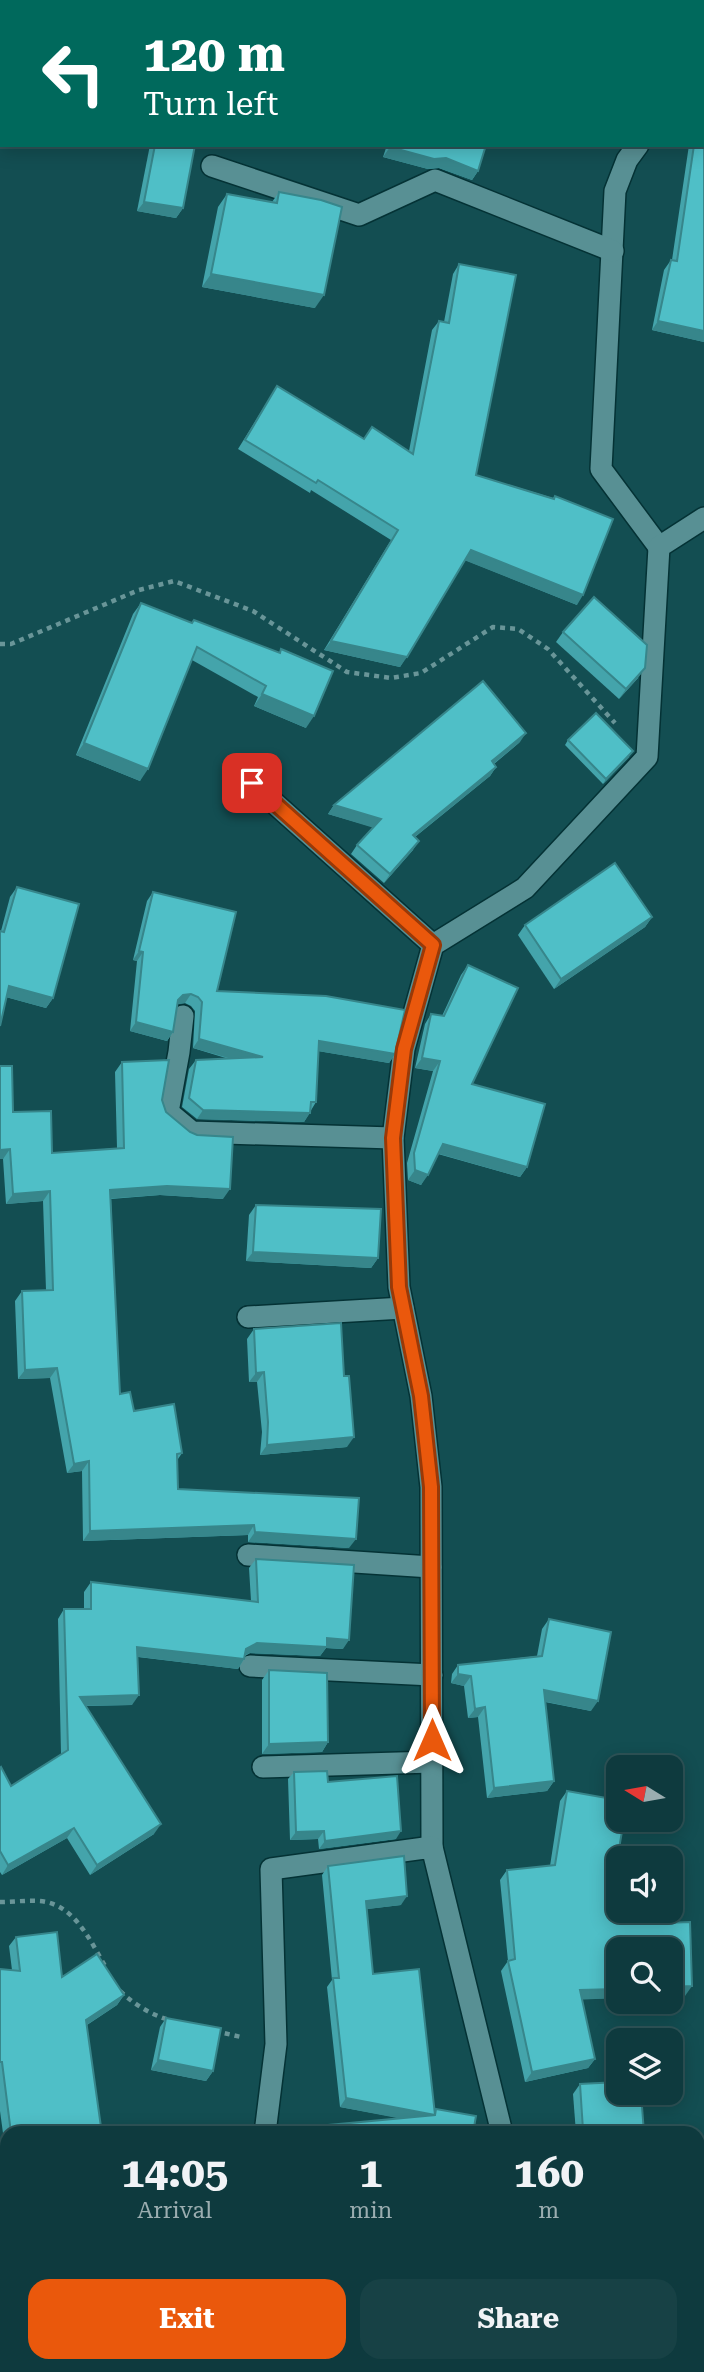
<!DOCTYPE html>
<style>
body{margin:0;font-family:"Roboto Serif",serif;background:#174145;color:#f1f3f6;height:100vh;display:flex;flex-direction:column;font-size:26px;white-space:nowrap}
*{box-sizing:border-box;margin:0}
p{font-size:23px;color:#9badb0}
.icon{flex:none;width:38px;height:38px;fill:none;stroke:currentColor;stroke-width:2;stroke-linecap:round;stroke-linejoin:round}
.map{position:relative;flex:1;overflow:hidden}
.panel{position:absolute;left:0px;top:2126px;width:705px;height:247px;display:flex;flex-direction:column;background:#0e3a3e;border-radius:21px 21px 0 0;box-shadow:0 4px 18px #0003,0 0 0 2px #2e5458}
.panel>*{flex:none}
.hud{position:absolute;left:0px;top:0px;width:705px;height:147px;box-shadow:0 4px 18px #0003,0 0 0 2px #2e5458;background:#00695c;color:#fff;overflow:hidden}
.needle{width:46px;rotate:281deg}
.controls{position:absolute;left:606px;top:1755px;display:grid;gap:14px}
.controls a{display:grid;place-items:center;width:77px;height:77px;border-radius:14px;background:#0e3a3e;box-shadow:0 4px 18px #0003,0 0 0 2px #2e5458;font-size:35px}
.pin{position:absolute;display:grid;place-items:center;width:60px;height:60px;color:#fff;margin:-30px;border-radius:14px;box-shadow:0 4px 10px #0006}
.me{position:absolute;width:77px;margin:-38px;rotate:0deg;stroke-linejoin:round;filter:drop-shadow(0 0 5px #0008)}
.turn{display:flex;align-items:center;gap:24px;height:147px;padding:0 28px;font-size:32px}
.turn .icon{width:91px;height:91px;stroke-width:2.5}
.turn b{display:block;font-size:49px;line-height:60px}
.eta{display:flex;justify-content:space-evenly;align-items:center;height:119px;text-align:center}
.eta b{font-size:42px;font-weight:700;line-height:49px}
.button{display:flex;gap:14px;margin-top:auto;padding:14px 28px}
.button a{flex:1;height:80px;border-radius:21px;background:#ea580c;color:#fff;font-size:28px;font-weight:700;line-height:80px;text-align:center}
.button a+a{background:#174145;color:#f1f3f6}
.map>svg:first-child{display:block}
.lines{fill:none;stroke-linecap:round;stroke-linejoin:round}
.street-casing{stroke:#043235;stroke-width:24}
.path{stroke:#699598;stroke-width:4.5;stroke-dasharray:5 5;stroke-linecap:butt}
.street{stroke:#589094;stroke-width:21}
.wall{fill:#44a4ab}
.shaded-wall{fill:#37868b}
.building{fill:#4fbfc7;stroke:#37868b;stroke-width:2}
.route-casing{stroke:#983908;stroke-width:18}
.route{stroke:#ea580c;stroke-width:12}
</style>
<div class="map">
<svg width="704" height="2372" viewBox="0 0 704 2372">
<rect width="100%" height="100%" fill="#134e52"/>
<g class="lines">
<defs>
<g id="street">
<path d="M28 2 29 0"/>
<path d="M0 48 2 45"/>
<path d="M638 145 627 160 615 191 601 469 659 547"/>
<path d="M212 166 359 215 435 180 613 251"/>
<path d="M252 783 433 945"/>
<path d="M183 1016 179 1052 168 1112 192 1132 393 1138"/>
<path d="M248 1317 403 1308"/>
<path d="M248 1555 431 1567"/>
<path d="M250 1666 432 1675"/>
<path d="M263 1767 432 1762"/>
<path d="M432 1847 431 1487 421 1396 399 1287 393 1138 404 1049 433 945 525 888 647 757 659 547 704 518"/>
<path d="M265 2133 276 2044 271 1869 432 1847 502 2133"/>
<path d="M524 2366 525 2372"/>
<path d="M224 2372 226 2366"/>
</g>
</defs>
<use href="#street" class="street-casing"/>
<g class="path">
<path d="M0 644H11L139 590 174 581 253 611 347 672 391 678 421 673 493 627 518 629 548 649 615 723"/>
<path d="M0 1902C13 1902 27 1900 40 1901 74 1904 90 1940 105 1966"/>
<path d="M120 1991C135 2005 150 2014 169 2020"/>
<path d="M215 2031 241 2037"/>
</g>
<use href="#street" class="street"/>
</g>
<g class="wall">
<path d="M150 145H195L183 208 176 218 137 211Z"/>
<path d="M387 145H486L478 171 472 180 439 168 428 169 383 157Z"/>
<path d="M689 145H704V342L652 330 664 270 671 260H672Z"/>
<path d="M279 192 315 308 202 287 218 207 227 194 272 202Z"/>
<path d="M459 264 476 475 553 498 555 496 577 605 465 560 400 667 324 650 391 540 311 490 310 493 238 449 277 386 364 439 409 451 432 330 439 321 444 322 453 274Z"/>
<path d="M141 603 191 623 194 620 279 653 281 649 306 728 254 706 258 697 192 660 140 781 76 755 133 614Z"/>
<path d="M563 632 638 678 619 699 556 642Z"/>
<path d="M568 740 629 757 603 784 565 745Z"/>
<path d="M520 742 494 764 496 767 490 776 415 837 413 850 384 883 351 854 357 845 373 827 328 814 334 805Z"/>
<path d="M17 887 53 998 46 1008 6 997 1 931 10 897Z"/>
<path d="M153 892 217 991 395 1054 389 1063 318 1051 316 1102 304 1122 197 1119 182 1107 189 1069 196 1060 229 1059 193 1048 195 1011 191 1006 185 1003 178 1004 173 1032 167 1041 130 1031 137 961 133 960 147 901Z"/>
<path d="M652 917 645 927 554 989 518 935 525 925Z"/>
<path d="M468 965 472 1084 527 1167 520 1177 438 1154 421 1185 408 1180 407 1163 433 1071 415 1068 425 1024 431 1014 442 1016 461 975Z"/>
<path d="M122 1062 162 1100 166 1112 223 1199 160 1195 111 1199 120 1394 134 1411 182 1453 178 1459V1489L349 1548 248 1542V1535L83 1541 82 1471 67 1473 50 1378 18 1379 15 1301 22 1291 46 1290 43 1201 6 1204 3 1159 13 1112 52 1153 117 1148 115 1072Z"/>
<path d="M256 1205 378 1258 371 1268 246 1261 249 1215Z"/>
<path d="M254 1329 347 1447 260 1455 262 1432 257 1382H249L247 1339Z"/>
<path d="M256 1559 343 1649 326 1648 320 1656 250 1653 245 1656 244 1659 238 1669 138 1657 132 1705 86 1706 154 1834 90 1875 67 1838 2 1875 0 1872V1768L11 1786 61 1754 58 1619 64 1609H84V1592L91 1582 251 1601 249 1568Z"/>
<path d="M549 1619 591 1711 545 1702 554 1781 547 1791 487 1798 478 1717 468 1718 464 1686 451 1683 452 1674 458 1665 537 1656 542 1629Z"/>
<path d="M269 1670 328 1742 322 1752 262 1754V1680Z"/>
<path d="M294 1772 328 1782 396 1839 319 1849 318 1839 290 1840 288 1779Z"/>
<path d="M567 1791 617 1860 618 1911 638 1924 685 1996 582 1999 595 2059 588 2068 525 2082 501 1971 508 1961 500 1880 507 1870 550 1866 560 1801Z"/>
<path d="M328 1866 401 1905 367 1909 373 1974 434 2111 436 2109 473 2133H312L318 2126 400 2118 340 2107 327 1987 332 1980 322 1875Z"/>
<path d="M16 1937 62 1977 124 1995 117 2005 87 2025 101 2127 97 2133H7V2366H213L211 2369 0 2372 5 2148 0 2111V1969L12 1970 9 1946Z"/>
<path d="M166 2018 213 2071 206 2081 151 2070 160 2027Z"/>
<path d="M580 2084 644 2133H576L573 2094Z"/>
<path d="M239 2366H248L244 2372H237Z"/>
<path d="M270 2366H460L459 2372H269Z"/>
<path d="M559 2366H608L609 2372H559Z"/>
</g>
<g class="shaded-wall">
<path d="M390 147 446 158 478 171 472 180 439 168 428 169 383 157Z"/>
<path d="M144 202 183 208 176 218 137 211Z"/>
<path d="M211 274 324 295 315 308 202 287Z"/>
<path d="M658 321 704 331V342L652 330Z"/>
<path d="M471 550 583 595 577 605 464 560Z"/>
<path d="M331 641 407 657 400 667 324 650Z"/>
<path d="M645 668 638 678 619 699 626 689Z"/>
<path d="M262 694 314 716 306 728 254 706Z"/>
<path d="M526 733 520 742 486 770 492 761Z"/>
<path d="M84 743 148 769 140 781 76 755Z"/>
<path d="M633 751 629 757 603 784 606 779Z"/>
<path d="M496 767 490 776 406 844 413 835Z"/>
<path d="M334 805 381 819 374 828 328 814Z"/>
<path d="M419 841 413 850 384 883 390 874Z"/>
<path d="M652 917 645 927 554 989 561 979Z"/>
<path d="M139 951 143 952 137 961 133 960Z"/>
<path d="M9 986 53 998 46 1008 2 996Z"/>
<path d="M191 994 185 1003 177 1004 178 1000 183 995Z"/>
<path d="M136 1022 173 1032 167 1041 130 1031Z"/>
<path d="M199 1039 263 1057 257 1066 193 1048Z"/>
<path d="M319 1041 395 1054 389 1063 312 1050Z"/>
<path d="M422 1058 440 1061 433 1071 415 1068Z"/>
<path d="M203 1110 310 1113 304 1122 197 1119Z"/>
<path d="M443 1144 527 1167 520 1177 436 1153Z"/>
<path d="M10 1149 3 1159H0V1150Z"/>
<path d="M415 1170 428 1175 421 1185 408 1180Z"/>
<path d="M167 1186 230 1189 223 1199 160 1195 104 1199 110 1190Z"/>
<path d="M50 1191 43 1201 6 1204 13 1194Z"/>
<path d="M253 1252 378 1258 371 1268 246 1261Z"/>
<path d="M57 1368 50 1378 18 1379 25 1370Z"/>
<path d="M264 1372 257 1382H249L256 1373Z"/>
<path d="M354 1437 347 1447 260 1455 267 1445Z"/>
<path d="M89 1461 82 1471 67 1473 74 1464Z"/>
<path d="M254 1525 248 1535 83 1541 90 1531Z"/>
<path d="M255 1532 356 1539 349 1548 248 1542Z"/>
<path d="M327 1638 349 1640 343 1649 326 1648 320 1656 250 1653 239 1658 246 1649 257 1643Z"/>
<path d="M137 1647 244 1659 238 1669 131 1656Z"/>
<path d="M458 1674 471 1676 464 1686 451 1683Z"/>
<path d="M544 1690 598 1701 591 1711 537 1700Z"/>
<path d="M139 1695 132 1705 74 1706 80 1697Z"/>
<path d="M485 1707 478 1717 468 1718 475 1709Z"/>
<path d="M328 1742 322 1752 262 1754 269 1744Z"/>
<path d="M554 1781 547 1791 487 1798 494 1788Z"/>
<path d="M161 1824 154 1834 90 1875 97 1865Z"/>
<path d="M74 1828 67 1838 2 1875 8 1865Z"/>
<path d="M324 1831 318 1839 290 1840 296 1832Z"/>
<path d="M401 1831 396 1839 319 1849 325 1841Z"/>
<path d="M407 1896 401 1905 360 1910 366 1901Z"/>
<path d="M692 1986 685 1996H670V1987Z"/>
<path d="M618 1989V1998L573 2000 580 1990Z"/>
<path d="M124 1995 117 2005 79 2030 86 2020Z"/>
<path d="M595 2059 588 2068 525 2082 532 2072Z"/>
<path d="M158 2060 213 2071 206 2081 151 2070Z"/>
<path d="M346 2098 435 2115 428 2124 340 2107Z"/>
<path d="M95 2127H101L97 2133H91Z"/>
<path d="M599 2128 595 2133H580L583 2130Z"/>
<path d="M243 2366H248L244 2372H239Z"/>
</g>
<g class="building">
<path d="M311 0H547L546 2H454L450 0 449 2H311Z"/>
<path d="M704 131V331L658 321 671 260 677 261 694 145H704Z"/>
<path d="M155 145H195L183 208 144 202Z"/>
<path d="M391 145H486L478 171 446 158 434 159 390 147Z"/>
<path d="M279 192 321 200 342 207 324 295 211 274 227 194 277 203Z"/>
<path d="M459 264 516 275 476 475 554 499 555 496 613 519 583 595 471 550 407 657 331 641 398 530 318 480 316 483 245 440 277 386 364 439 372 427 413 454 439 321 449 323Z"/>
<path d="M594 597 647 645 645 668 626 689 563 632Z"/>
<path d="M141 603 192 623 194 620 280 653 281 649 333 671 314 716 262 694 266 686 197 647 148 769 84 743Z"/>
<path d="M483 681 526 733 492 761 496 767 413 835 419 841 390 874 357 845 381 819 334 805Z"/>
<path d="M596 713 633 751 606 779 568 740Z"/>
<path d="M615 863 652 917 561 979 525 925Z"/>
<path d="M17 887 79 904 53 998 9 986 0 1026V931L4 932Z"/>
<path d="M153 892 236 912 217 991 326 996 405 1010 395 1054 319 1041 316 1102H311L310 1113 203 1110 189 1098 196 1060 263 1057 199 1039 202 1002 198 997 191 994 183 995 178 1000 173 1032 136 1022 143 952 139 951Z"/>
<path d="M468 965 518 988 472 1084 545 1104 527 1167 443 1144 428 1175 415 1170 414 1153 440 1061 422 1058 431 1014 444 1016Z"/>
<path d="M169 1060 162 1100 166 1112 190 1132 197 1135 233 1137 230 1189 167 1186 110 1190 120 1394 130 1392 134 1411 174 1404 182 1453 177 1454 178 1489 359 1498 356 1539 255 1532 254 1525 90 1531 89 1461 74 1464 57 1368 25 1370 22 1291 53 1290 50 1191 13 1194 10 1149 0 1150V1066H12L13 1112 51 1111 52 1153 124 1148 122 1062Z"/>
<path d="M256 1205 381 1209 378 1258 253 1252Z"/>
<path d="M341 1323 344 1376H349L354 1437 267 1445 268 1422 264 1372 256 1373 254 1329Z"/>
<path d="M256 1559 354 1565 349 1640 327 1638V1647L257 1643 246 1649 244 1659 137 1647 139 1695 80 1697 161 1824 97 1865 74 1828 8 1865 0 1851V1768L1 1767 11 1786 68 1750 64 1609H91V1582L258 1602Z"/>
<path d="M549 1619 611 1632 598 1701 544 1690 554 1781 494 1788 485 1707 475 1709 471 1676 458 1674V1665L542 1656Z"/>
<path d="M269 1670 327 1673 328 1742 269 1744Z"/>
<path d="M327 1771 328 1782 397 1776 401 1831 325 1841 324 1831 296 1832 294 1772Z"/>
<path d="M567 1791 618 1800V1820H624L617 1860 618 1911H637L638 1924 690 1922 692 1986 670 1987V1950H618V1989L580 1990 595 2059 532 2072 508 1961 515 1959 507 1870 555 1865Z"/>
<path d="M404 1856 407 1896 366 1901 373 1974 419 1969 435 2115 346 2098 333 1978H339L328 1866Z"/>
<path d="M57 1932 62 1977 97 1954 124 1995 86 2020 101 2127H95L94 2133H11L2 2062H0V1969L20 1971 16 1937Z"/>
<path d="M166 2018 221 2028 213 2071 158 2060Z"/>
<path d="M618 2082V2093H641L644 2133H599V2128L583 2130 580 2084Z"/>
<path d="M436 2109 476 2116 473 2133H317L318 2126 435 2115Z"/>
<path d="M0 2147 7 2149V2366H209L207 2372H0Z"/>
<path d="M275 2366H460L459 2372H274Z"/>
<path d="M566 2366H608L609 2372H566Z"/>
</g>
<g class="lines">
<defs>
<path id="route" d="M252 783 433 945 404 1049 393 1138 399 1287 421 1396 431 1487 432 1740"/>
</defs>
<use href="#route" class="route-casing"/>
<use href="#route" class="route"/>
</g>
</svg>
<div class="controls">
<a><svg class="needle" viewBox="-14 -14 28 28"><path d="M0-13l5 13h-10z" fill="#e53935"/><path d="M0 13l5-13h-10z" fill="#9badb0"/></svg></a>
<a><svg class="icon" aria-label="sound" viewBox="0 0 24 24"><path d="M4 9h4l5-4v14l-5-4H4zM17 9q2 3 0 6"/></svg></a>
<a><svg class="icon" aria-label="search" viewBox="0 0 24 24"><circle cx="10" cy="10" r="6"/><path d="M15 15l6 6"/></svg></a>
<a><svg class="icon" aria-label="layers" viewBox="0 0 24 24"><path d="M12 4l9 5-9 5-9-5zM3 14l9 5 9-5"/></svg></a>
</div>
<div class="pin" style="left:252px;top:783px;background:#d93025"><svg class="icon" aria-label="arrive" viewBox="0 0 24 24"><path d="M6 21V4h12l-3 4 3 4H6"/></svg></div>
<svg class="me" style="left:432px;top:1740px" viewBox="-20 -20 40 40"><path d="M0-17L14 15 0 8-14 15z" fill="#ea580c" stroke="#fff" stroke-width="4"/></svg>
<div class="hud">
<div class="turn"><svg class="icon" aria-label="left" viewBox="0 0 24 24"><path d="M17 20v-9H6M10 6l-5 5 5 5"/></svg><div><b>120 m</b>Turn left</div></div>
</div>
<section class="panel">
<div class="eta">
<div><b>14:05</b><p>Arrival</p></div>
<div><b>1</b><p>min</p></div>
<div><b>160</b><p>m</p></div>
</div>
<div class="button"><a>Exit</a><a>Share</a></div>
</section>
</div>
